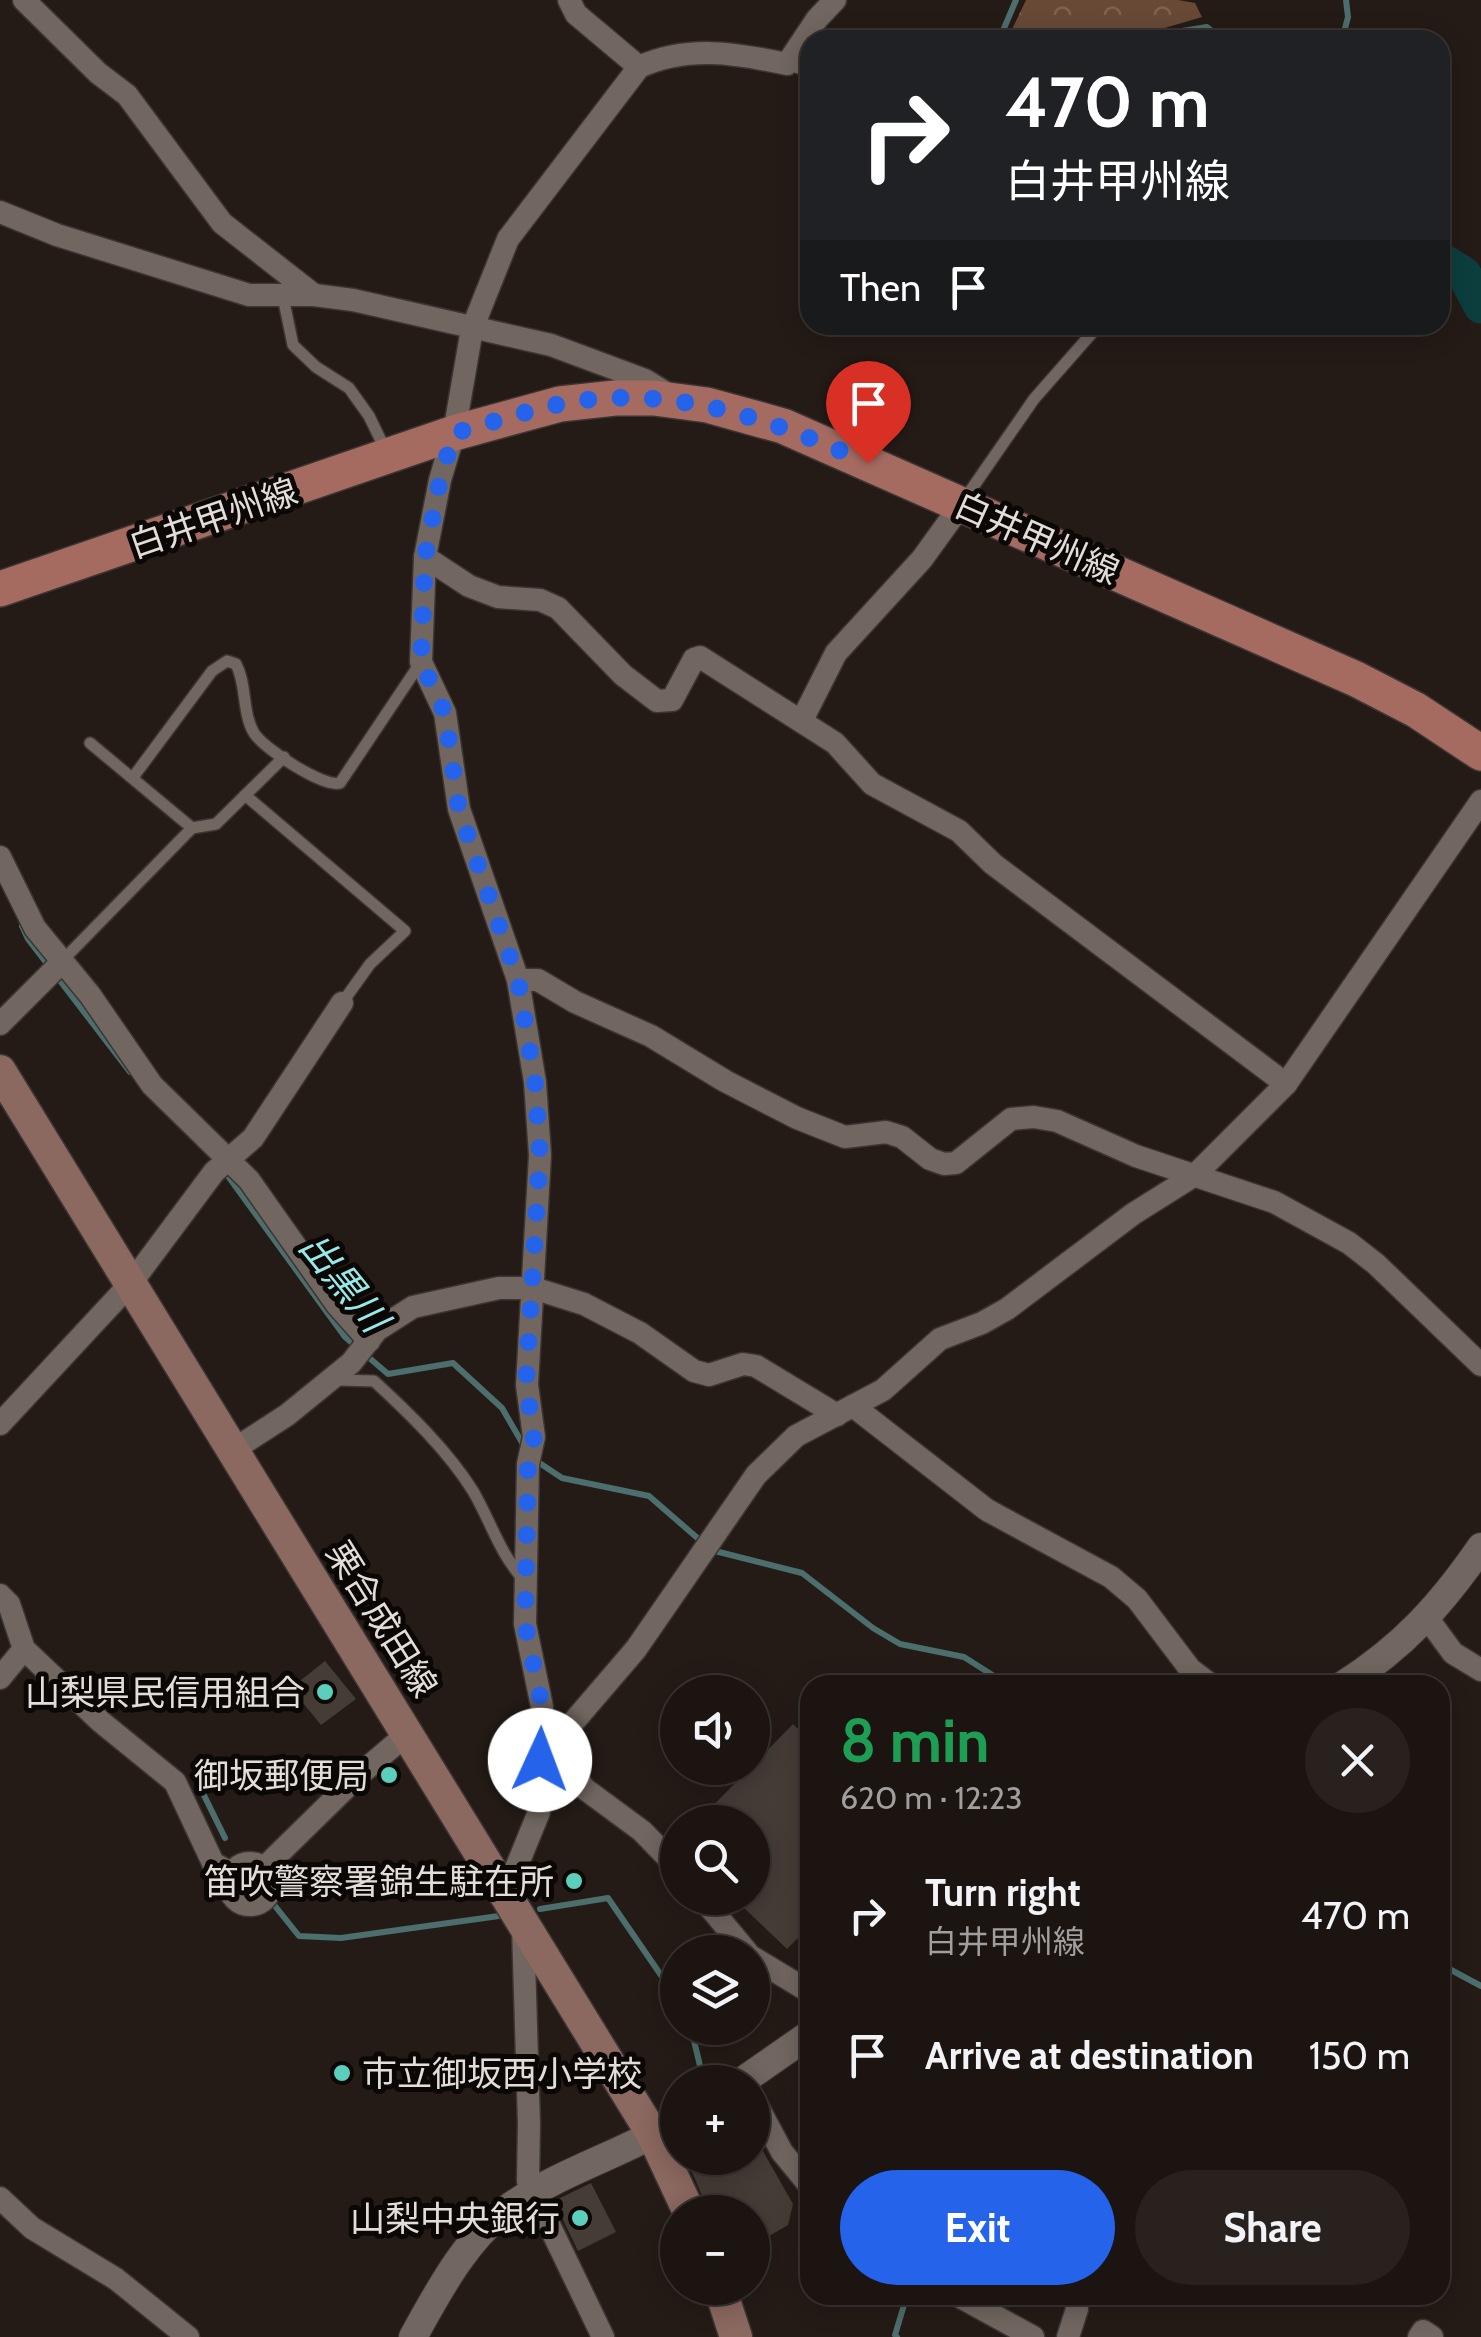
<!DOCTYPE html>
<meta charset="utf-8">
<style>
body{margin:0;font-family:Cabin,"Noto Sans JP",sans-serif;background:#28211e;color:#f1f3f6;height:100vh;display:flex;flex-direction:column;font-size:38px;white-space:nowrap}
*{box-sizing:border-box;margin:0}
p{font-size:32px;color:#a09e9f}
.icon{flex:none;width:55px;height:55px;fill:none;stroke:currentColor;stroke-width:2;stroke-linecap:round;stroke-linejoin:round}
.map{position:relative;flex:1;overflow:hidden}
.drawer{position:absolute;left:800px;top:1675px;width:650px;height:630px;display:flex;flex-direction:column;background:#1b1410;border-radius:30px;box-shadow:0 5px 25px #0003,0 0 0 2px #393330}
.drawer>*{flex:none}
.banner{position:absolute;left:800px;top:30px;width:650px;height:305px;border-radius:30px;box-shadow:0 5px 25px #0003,0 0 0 2px #393330;background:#202124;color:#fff;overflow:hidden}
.tools{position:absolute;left:660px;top:1675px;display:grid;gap:20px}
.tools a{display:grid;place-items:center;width:110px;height:110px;border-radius:50%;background:#1b1410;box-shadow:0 5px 25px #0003,0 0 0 2px #393330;font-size:50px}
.pin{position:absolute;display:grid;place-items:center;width:85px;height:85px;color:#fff;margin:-102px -42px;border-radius:50% 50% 50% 0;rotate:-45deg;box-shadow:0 0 10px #0007}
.pin .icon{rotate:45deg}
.me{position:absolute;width:110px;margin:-55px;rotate:2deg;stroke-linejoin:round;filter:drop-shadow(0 0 8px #0008)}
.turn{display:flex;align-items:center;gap:35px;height:210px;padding:0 40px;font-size:45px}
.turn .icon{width:130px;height:130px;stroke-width:2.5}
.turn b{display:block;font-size:70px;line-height:85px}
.then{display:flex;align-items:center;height:95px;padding:0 40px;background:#0003;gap:20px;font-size:38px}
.round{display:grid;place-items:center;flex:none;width:105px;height:105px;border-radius:52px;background:#28211e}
.headline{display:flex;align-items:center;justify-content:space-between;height:170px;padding:0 40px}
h1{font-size:60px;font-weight:700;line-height:75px;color:#1e9e55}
.primary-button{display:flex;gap:20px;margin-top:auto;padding:20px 40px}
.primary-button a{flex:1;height:115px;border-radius:60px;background:#2563eb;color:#fff;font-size:40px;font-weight:700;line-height:115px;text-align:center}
.primary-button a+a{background:#28211e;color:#f1f3f6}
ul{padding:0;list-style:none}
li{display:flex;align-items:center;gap:30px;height:140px;padding:0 40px}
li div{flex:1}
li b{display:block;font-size:38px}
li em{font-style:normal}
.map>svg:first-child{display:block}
.forest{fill:url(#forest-crowns)}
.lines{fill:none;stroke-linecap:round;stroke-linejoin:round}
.stream{stroke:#4c6e6c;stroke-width:6}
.river{stroke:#0c3e3e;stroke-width:35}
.building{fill:#453c36}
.service-casing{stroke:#3c3532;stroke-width:14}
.minor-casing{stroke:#3c3532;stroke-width:25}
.tertiary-casing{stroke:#3c3532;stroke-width:30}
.secondary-casing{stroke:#3c3532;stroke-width:35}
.primary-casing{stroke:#3c3532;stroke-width:38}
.service{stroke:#716660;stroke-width:11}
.minor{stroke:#716660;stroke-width:22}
.tertiary{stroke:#716660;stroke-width:28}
.secondary{stroke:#8b6860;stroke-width:32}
.primary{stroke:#a56b61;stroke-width:35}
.route{stroke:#2563eb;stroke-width:18;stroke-dasharray:0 32.4}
.poi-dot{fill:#5bcebc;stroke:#0a0705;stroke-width:4}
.labels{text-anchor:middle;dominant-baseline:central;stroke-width:10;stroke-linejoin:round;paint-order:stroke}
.street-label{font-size:35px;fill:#e3ddd9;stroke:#0a0705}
.poi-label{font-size:35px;fill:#e3ddd9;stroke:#0a0705;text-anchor:end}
.water-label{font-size:38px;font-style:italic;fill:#98eaea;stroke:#0a0705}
</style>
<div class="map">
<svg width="1481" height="2337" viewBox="0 0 1481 2337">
<defs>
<pattern id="forest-crowns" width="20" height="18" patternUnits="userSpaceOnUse" patternTransform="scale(2.5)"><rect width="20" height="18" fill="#674936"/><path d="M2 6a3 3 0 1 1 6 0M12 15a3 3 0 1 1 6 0" fill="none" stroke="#7d6352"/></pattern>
</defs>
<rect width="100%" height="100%" fill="#241b16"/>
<path class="forest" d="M1026 0H1178L1195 3 1202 17 1158 30 1143 40H1007Z"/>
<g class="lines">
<g class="stream">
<path d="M999 40 1016 0"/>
<path d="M1155 40 1164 34 1207 27 1223 40"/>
<path d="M1342 40 1348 17 1346 0"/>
<path d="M22 926 28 939 130 1072"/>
<path d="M225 1172 345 1337 388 1374 453 1363 502 1408 524 1446"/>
<path d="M535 1460 562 1478 649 1496 702 1542"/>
<path d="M711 1550 802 1573 873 1628 900 1644 964 1657 1008 1685"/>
<path d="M196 1779 225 1838"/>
<path d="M275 1906 299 1936 341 1938 506 1915"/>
<path d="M540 1909 608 1898 678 2000"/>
<path d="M1440 1964 1481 1986"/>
<path d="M691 2028 701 2070 712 2080"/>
<path d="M897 2337 895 2335 907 2295"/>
</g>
<path class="river" d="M1440 259 1464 274 1481 306"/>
</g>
<g class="building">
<path d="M325 1661 356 1699 321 1725 291 1688Z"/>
<path d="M793 1724 810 1741V1850L801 1859 810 1868V1926L787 1949 742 1906 752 1898V1822H697Z"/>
<path d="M752 2132 793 2204 788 2225 752 2246V2212H709L686 2158H752Z"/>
<path d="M591 2183 616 2232 578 2251 554 2201Z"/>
</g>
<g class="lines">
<defs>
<g id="service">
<path d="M787 64 810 72"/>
<path d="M283 297 293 345 316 367 349 388 369 416 387 453"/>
<path d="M964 500 1034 399 1099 325"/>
<path d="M90 743 192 828"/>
<path d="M134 776 212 671 227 661 236 664C247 685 242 713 254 733 264 749 324 788 340 783L421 662"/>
<path d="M245 795 405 931 370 964 342 1003"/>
<path d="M62 961 192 828 216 824 284 757"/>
<path d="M338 1380 374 1381C409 1413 448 1451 473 1491 491 1522 499 1552 523 1579"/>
</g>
<g id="minor">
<path d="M24 0 98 73 127 95 222 223 314 295"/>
<path d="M569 0 576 14 639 67"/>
<path d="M0 212 57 235 249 295H314L353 300 551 345 645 380 671 396"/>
<path d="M425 557 469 586 498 597 540 600 558 608 623 675 657 701 672 700 694 659 700 657 835 743 872 784 959 831 993 864 1286 1084"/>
<path d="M802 720 836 653 922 559 961 505"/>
<path d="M0 857 35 928 90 995 152 1085 249 1180 337 1305 369 1341"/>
<path d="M518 980H538L575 1002 651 1036 725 1081 797 1118 845 1137 886 1132 902 1137 930 1159 944 1164 956 1163 1011 1119 1034 1117 1057 1121 1136 1156 1274 1202 1349 1243 1376 1264 1481 1365"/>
<path d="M0 1024 62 962"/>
<path d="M853 1406 987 1510 1111 1577 1137 1599 1190 1669 1211 1685"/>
<path d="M0 1424 132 1282 214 1172 253 1138 342 1003"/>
<path d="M233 1450 287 1415 351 1363 377 1330 413 1307 499 1288H533L584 1304 640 1333 694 1371 709 1375 743 1364 756 1366 837 1415"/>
<path d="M0 1595 9 1604 24 1649 100 1721 175 1782 213 1863 231 1873"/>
<path d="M1428 1619 1453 1653 1481 1670"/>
<path d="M0 1678 24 1649"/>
<path d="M540 1761 636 1649 756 1475 796 1436 883 1390 940 1339 982 1323 1007 1309 1133 1214 1195 1175 1286 1084 1481 801"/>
<path d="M540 1761H561L585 1789 642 1831 678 1868"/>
<circle cx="250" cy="1884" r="21"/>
<path d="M264 1868 360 1774 406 1735"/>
<path d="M505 1895 539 1812 542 1707 525 1624 528 1464 534 1437 527 1385 540 1155 535 1082 518 980 459 809 445 713 421 662 425 557 440 480 454 433 472 329 508 239 639 67C688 45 735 53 787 64L817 19 835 0"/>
<path d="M702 1898 747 1952"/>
<path d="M523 1928 529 2124 528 2181 603 2337"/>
<path d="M752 1957 810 1992"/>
<path d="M752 2096 782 2152 810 2186"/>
<path d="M0 2198 32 2228 116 2279 188 2337"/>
<path d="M957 2295 1033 2337"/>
<path d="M1068 2337 1077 2309 1076 2295"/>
<path d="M1419 2337 1423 2331 1432 2337"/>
</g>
<g id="tertiary">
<path d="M1343 1685C1403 1647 1441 1605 1481 1547"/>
<path d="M741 2082 810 2034"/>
<path d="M413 2337C438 2292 467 2236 511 2206 562 2171 624 2153 678 2121"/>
</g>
<g id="secondary">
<path d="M0 1071 653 2135 689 2212"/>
<path d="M720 2288 736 2337"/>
</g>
<path id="primary" d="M0 589 454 433 560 404 615 398H654L707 405 783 426 1356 679 1416 710 1481 753"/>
</defs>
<use href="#service" class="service-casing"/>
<use href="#minor" class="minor-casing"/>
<use href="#tertiary" class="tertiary-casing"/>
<use href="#secondary" class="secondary-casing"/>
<use href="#primary" class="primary-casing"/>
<use href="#service" class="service"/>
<use href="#minor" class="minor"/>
<use href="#tertiary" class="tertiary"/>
<use href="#secondary" class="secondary"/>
<use href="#primary" class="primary"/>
</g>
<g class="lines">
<path class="route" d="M540 1760 542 1706 525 1624 528 1464 534 1437 526 1384 540 1154 535 1082 518 980 459 810 445 713 421 662 425 557 440 480 454 433C491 423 528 410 565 403 672 384 771 419 868 463"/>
</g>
<g class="poi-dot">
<circle cx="325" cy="1692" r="10"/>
<circle cx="389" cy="1775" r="10"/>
<circle cx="574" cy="1881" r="10"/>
<circle cx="342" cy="2073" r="10"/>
<circle cx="580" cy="2218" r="10"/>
</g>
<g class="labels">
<g class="street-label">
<text transform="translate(213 518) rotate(-19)">白井甲州線</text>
<text transform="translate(1037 538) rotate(24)">白井甲州線</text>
<text transform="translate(382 1619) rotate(58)">栗合成田線</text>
</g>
<g class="poi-label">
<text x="305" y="1692">山梨県民信用組合</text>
<text x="369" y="1775">御坂郵便局</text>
<text x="554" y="1881">笛吹警察署錦生駐在所</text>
<text x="362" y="2073" text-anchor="start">市立御坂西小学校</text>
<text x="560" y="2218">山梨中央銀行</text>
</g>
<g class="water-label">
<text transform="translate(344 1282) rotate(51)">出黒川</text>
</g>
</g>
</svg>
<div class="tools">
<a><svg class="icon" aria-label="sound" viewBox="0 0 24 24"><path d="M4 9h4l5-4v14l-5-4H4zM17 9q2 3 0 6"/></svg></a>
<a><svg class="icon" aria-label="search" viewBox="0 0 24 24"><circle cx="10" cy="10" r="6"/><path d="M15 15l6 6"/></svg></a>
<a><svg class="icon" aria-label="layers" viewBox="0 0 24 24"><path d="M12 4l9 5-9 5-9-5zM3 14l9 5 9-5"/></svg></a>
<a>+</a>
<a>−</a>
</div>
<div class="pin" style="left:868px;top:463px;background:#d93025"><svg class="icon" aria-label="arrive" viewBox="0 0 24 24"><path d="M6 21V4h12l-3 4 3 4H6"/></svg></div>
<svg class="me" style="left:540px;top:1760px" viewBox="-20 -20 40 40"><circle r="19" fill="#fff"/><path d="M0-13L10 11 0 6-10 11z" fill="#2563eb"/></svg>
<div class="banner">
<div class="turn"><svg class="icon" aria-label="right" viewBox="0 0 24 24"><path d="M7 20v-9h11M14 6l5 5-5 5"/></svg><div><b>470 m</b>白井甲州線</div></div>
<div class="then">Then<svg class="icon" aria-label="arrive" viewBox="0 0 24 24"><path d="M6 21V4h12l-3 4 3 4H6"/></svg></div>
</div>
<section class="drawer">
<div class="headline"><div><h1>8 min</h1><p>620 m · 12:23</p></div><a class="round"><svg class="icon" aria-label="close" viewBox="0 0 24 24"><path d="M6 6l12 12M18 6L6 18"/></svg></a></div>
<ul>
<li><svg class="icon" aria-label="right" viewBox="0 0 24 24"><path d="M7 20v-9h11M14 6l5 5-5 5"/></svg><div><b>Turn right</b><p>白井甲州線</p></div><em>470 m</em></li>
<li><svg class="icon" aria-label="arrive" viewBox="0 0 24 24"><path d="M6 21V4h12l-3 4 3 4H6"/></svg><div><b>Arrive at destination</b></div><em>150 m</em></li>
</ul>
<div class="primary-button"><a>Exit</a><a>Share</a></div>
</section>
</div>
